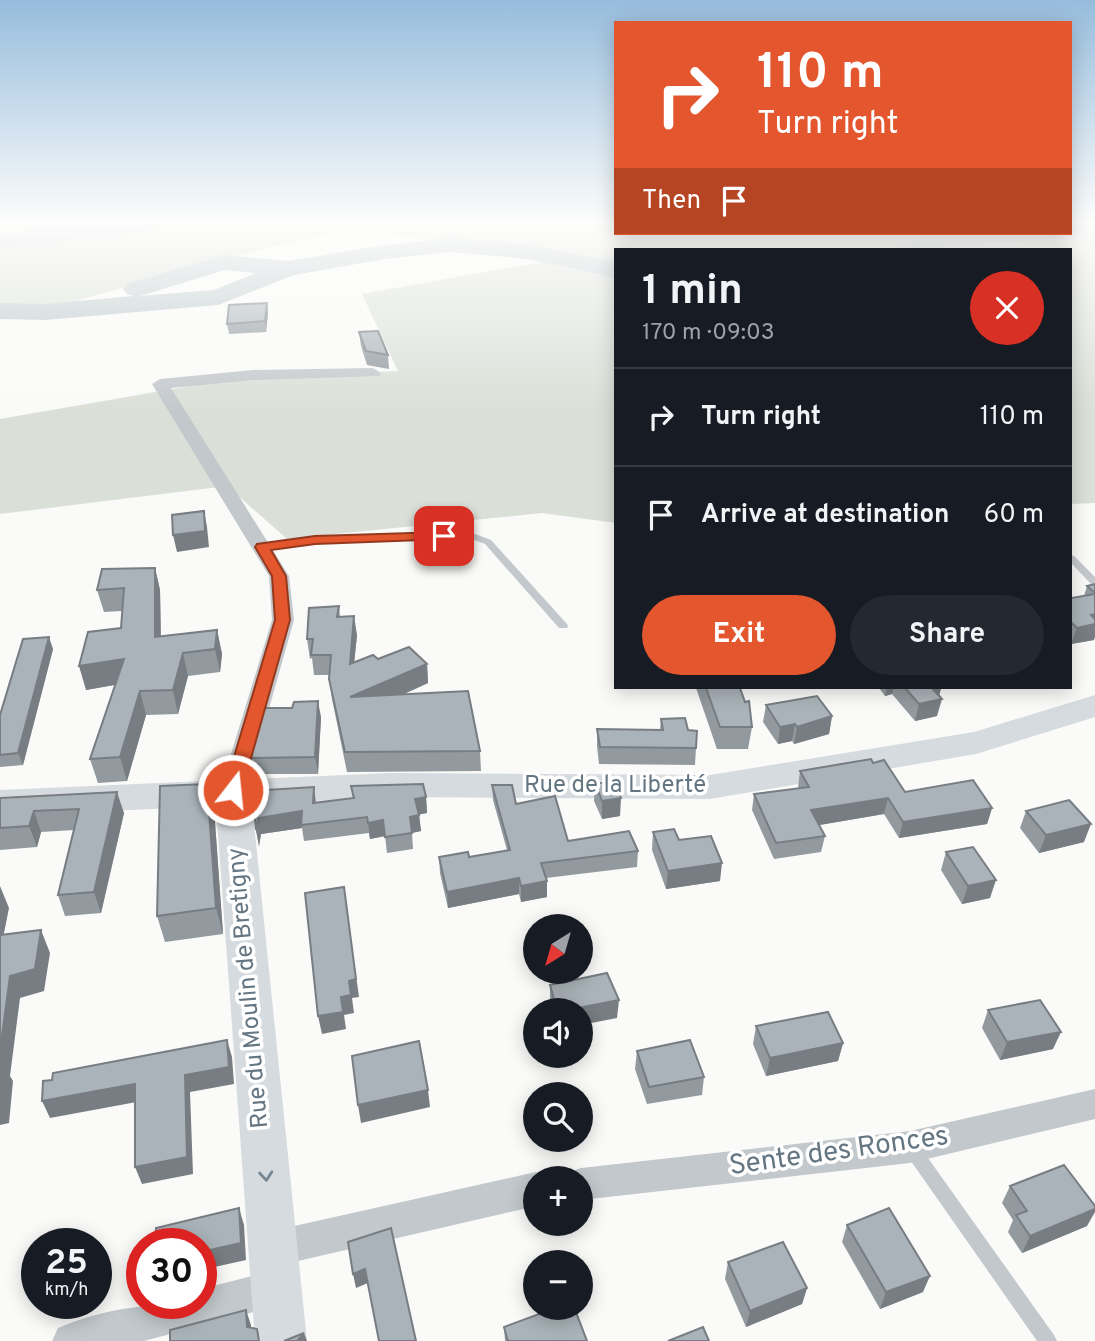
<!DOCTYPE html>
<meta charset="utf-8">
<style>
body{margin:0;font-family:Overpass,sans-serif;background:#242831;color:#f1f3f6;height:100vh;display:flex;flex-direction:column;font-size:26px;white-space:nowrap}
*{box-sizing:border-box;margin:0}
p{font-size:23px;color:#9ea1a6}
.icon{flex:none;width:38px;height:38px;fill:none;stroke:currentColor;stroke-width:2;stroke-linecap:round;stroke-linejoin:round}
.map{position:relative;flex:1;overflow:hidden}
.sheet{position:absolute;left:614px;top:248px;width:458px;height:441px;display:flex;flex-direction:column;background:#171b24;border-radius:0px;box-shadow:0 4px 18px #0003}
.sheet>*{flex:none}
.hud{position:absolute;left:614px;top:21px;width:458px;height:214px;border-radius:0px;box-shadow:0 4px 18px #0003;background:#e4572e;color:#fff;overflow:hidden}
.needle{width:46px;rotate:217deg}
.buttons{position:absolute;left:523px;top:914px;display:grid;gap:14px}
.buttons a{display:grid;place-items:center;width:70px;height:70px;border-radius:50%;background:#171b24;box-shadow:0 4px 18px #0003;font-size:35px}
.speed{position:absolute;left:21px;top:1228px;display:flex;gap:14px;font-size:35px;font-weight:700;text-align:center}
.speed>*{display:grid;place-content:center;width:91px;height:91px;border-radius:50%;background:#171b24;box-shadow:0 4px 18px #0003;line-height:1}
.speed small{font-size:18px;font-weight:400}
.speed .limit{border:10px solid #d22;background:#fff;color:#111}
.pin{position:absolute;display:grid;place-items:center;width:60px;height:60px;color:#fff;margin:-30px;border-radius:14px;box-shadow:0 4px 10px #0006}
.me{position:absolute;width:77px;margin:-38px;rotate:16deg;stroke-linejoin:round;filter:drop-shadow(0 0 5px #0008)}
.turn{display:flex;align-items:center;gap:24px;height:147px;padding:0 28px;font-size:32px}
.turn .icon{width:91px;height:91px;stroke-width:2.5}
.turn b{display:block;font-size:49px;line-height:60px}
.then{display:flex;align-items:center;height:66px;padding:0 28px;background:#0003;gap:14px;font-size:26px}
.round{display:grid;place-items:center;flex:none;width:74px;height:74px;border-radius:37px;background:#242831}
.headline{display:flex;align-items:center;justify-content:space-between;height:119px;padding:0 28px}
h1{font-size:42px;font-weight:700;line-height:52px}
.primary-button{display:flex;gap:14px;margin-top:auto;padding:14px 28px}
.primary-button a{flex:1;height:80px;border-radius:42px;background:#e4572e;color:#fff;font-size:28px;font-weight:700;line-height:80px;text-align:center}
.primary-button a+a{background:#242831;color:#f1f3f6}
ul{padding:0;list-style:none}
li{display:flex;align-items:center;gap:21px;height:98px;padding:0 28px;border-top:2px solid #363941}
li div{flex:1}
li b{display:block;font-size:26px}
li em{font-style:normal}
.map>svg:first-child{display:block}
.green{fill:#dadfd7}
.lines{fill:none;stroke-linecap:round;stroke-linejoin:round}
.river{fill:#bbc7cb;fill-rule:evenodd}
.lane{fill:#c3c8cc;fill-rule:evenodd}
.street{fill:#c3c8cc;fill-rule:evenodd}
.secondary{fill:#d6dbdf;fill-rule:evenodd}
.wall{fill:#929a9f}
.shaded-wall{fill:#777d82}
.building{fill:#aab3b9;stroke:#777d82;stroke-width:2}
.oneway{stroke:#768591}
.route{fill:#e4572e;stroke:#94391e;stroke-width:2}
.labels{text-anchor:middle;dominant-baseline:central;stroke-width:7;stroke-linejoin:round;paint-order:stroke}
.street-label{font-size:24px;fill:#657683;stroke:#fff}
.near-street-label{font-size:28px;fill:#657683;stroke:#fff}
</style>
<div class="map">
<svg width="1095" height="1341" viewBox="0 0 1095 1341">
<rect width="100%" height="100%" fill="#fafaf8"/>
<path class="green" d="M0 224H616V233H1071V224H1095V503L1071 504V250H616V523L542 513 287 539 227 486 0 514V419L236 378 398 371 362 294 541 262 356 227 229 258 58 306 0 307Z"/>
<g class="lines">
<g class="river">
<path d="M87 224H159L155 229 147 231 0 248V234Z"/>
<path d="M1095 224V238L1071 239 1060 233H1071V225Z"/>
<path d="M940 233H1060L1056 238 1048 240 976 243 929 250H894L897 245Z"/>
<path d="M450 238 529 245 616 262V278L529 259 450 252 385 259 294 275 218 305 45 320 0 319V303L45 304 134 296 127 294 123 289 127 284 224 255 288 261 385 245ZM225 270 256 273 214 290 140 296Z"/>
</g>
<g class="lane">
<path d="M470 532 491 540 567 624 568 626 567 628H559L485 544 469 538 315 543 262 550 257 547 262 544 315 537Z"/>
<path d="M1071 555 1074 556 1095 577V586L1092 585 1071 563Z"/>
<path d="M912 1142 918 1144 1054 1335 1057 1341H1037L906 1154 904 1149 906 1144Z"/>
</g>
<g class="street">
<path d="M373 368 381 373 379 376 253 380 171 388 289 576 294 620 246 790 242 796 233 799 224 796 220 790 272 620 269 576 152 384 160 379 253 370Z"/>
<path d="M1095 1089V1119L910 1163 581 1200V1178H566L569 1172 581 1168 910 1131Z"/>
<path d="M536 1172 548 1178H536V1206L272 1267 259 1262 254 1249 259 1236 272 1231Z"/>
<path d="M276 1270 289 1275 294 1288 289 1301 276 1306 144 1341H52L58 1328C107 1307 149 1304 201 1304V1289Z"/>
</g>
<path class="secondary" d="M1095 695V717L976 754 710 799 391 797 252 804 307 1341H255L216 806 0 816V790L391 773 710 775 974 732Z"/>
</g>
<g class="wall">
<path d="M268 312 266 332 229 334 227 324Z"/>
<path d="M359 332 388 355 389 369 367 365 361 346Z"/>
<path d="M155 568 160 590 161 636 217 630 222 654 220 672 188 676 178 714 146 715 127 781 98 783 90 759 115 685 86 690 121 628 122 611 104 612 97 590Z"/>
<path d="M1095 584 1094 640 1071 644V598L1084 596 1087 586Z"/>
<path d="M339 606 340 617 357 635 354 662 378 659 427 664 428 683 404 694 480 751 481 771 347 772 332 699 329 675H314L312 658 310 659 307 639Z"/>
<path d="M53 649 23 765 0 767V715Z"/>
<path d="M696 688H740L745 702 752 727 748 749H717Z"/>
<path d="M879 688H941L939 696 937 716 915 721 892 694 885 696Z"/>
<path d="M766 705 832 716 829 734 794 744 792 741 778 744 763 722Z"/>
<path d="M321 717 318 774H253L250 758Z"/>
<path d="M661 719 688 730 696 748 695 765 599 764 597 746V729L660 730Z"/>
<path d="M873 763 905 792 992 808 987 824 899 838 884 814 819 825 825 836 821 852 774 859 752 810 754 794 798 788 800 771Z"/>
<path d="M595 783 620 816 602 819 594 801Z"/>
<path d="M492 785 516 804 568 841 638 851 637 867 546 878 547 897 521 902 519 894 448 908 440 873 439 857H469L507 850 493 800Z"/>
<path d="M351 786 426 797 427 813 419 814 421 831 412 833 413 849 387 853 385 836 370 839 369 833 304 841 302 828 261 834 259 846 256 830 316 802 353 798Z"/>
<path d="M0 798 124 813 101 913 65 916 58 895 74 830 41 832 37 847 0 850Z"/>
<path d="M214 809 223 934 165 942 157 916Z"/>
<path d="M1026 811 1084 842 1039 853 1020 828Z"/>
<path d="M653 832 679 840 720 881 666 889 652 850Z"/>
<path d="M946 852 990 898 962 904 941 870Z"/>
<path d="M550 985 617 1018 581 1010H552L550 1003Z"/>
<path d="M988 1010 1053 1049 1000 1060 982 1028Z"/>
<path d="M756 1026 843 1043 838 1061 766 1076 753 1044Z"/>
<path d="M637 1051 704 1077 702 1095 647 1104 635 1069Z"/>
<path d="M1010 1186 1087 1226 1022 1253 1008 1232 1013 1220 1002 1203Z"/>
<path d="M847 1225 923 1292 880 1309 842 1242Z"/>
<path d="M728 1262 807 1288 802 1304 746 1327 725 1279Z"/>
<path d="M504 1327 587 1341H505Z"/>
</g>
<g class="shaded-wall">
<path d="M267 303 268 312 266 332 265 321Z"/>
<path d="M204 511 207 527 209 547 177 552 173 535Z"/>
<path d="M155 568 160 590 161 660 155 637Z"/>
<path d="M1095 614V637L1094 640 1071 644 1077 628 1091 615Z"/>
<path d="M354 616 357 635 352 684 350 664Z"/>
<path d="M217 630 222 654 220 672 215 649Z"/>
<path d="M49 637 53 649 23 765 18 753Z"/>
<path d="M183 653 188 676 178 714 173 690Z"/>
<path d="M124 659 130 682 86 690 79 666Z"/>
<path d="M427 664 428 683 353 717 350 697Z"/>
<path d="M887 688H894L892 694 885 696Z"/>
<path d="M925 688H941L939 696Z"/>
<path d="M140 691 146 715 127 781 120 757Z"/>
<path d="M942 699 937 716 915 721 919 704Z"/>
<path d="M318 701 321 717 318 774 315 757Z"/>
<path d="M832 716 829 734 794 744 797 727Z"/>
<path d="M795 724 792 741 778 744 780 727Z"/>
<path d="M207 784 214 809 223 934 216 908Z"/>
<path d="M314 787 316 803H313Z"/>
<path d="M117 792 124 813 101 913 94 892Z"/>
<path d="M426 797 427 813 417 815 415 799Z"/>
<path d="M621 798 620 816 602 819V801Z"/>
<path d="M888 798 884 814 808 827 811 810Z"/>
<path d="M992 808 987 824 899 838 903 822Z"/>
<path d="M34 811 41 832 37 847 29 826Z"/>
<path d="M302 811V828L261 834 259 846 256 830 258 818Z"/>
<path d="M419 815 421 831 411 833 410 817Z"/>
<path d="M383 820 385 836 370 839 368 823Z"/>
<path d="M1091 824 1084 842 1039 853 1046 835Z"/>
<path d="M722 863 720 881 666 889 668 871Z"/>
<path d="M519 878V894L448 908 447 892Z"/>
<path d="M996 880 990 898 962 904 968 886Z"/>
<path d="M547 881V897L521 902V886Z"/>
<path d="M0 886 9 908 0 953Z"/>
<path d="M344 887 359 997 352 998 354 1013 344 1015 346 1029 322 1034 318 1016 341 997 349 981Z"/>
<path d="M41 930 50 953 44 991 20 998 10 1076 13 1081 9 1123 0 1125V1051L10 976Z"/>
<path d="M619 1000 617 1018 581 1025V1010H568Z"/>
<path d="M1061 1032 1053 1049 1000 1060 1007 1042Z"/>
<path d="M227 1040 232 1057 234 1084 190 1092 193 1174 142 1184 135 1167 185 1075Z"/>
<path d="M843 1043 838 1061 766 1076 770 1058Z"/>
<path d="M135 1084 142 1101 50 1118 42 1101Z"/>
<path d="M428 1090 430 1107 361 1123 358 1105Z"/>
<path d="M239 1208 244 1225 246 1260 201 1270V1252Z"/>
<path d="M1095 1209V1212L1087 1226 1022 1253 1030 1236Z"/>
<path d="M365 1269 368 1283 356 1288 353 1274Z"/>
<path d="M930 1276 923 1292 880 1309 886 1292Z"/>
<path d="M807 1288 802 1304 746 1327 750 1311Z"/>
<path d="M246 1310 251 1325 252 1341 247 1327Z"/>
<path d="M304 1333 307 1341H297Z"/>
</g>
<g class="building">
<path d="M267 303 265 321 227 324 229 305Z"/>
<path d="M378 331 388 355 366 351 359 332Z"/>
<path d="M204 511 205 531 173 535 172 515Z"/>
<path d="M155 568V637L217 630 215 649 183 653 173 690 140 691 120 757 90 759 124 659 79 666 88 632 121 628 124 588 97 590 102 569Z"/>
<path d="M1095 584V593L1087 586Z"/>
<path d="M1095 594V614L1091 615 1095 619V624L1077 628 1071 622V598Z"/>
<path d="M339 606 337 617 354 616 350 664 373 655 378 659 409 647 427 664 350 697 468 691 480 751 345 752 329 679 331 655H311L313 639H307L309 608Z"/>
<path d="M49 637 18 753 0 755V715L23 639Z"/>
<path d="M706 688H740L745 702 749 701 752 727H720Z"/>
<path d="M905 688H932L942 699 919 704Z"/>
<path d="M817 696 832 716 797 727 795 724 780 727 766 705Z"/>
<path d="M318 701 315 757 250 758 264 708H292L294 702Z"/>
<path d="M685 718 688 730 697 731 696 748 600 747 597 729 663 730 661 719Z"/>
<path d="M871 759 873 763 884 760 905 792 973 780 992 808 903 822 888 798 811 810 825 836 776 843 754 794 809 787 800 771Z"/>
<path d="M595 783H615L621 798 602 801Z"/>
<path d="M207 784 216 908 157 916 160 786Z"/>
<path d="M423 784 426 797 415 799 419 815 410 817 412 833 385 837 383 820 368 823 367 817 301 825 302 811 258 818 256 830 252 791 314 787 313 803 354 798 351 786Z"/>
<path d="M492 785H512L516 804 555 796 568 841 629 831 638 851 541 863 547 881 521 886 519 878 447 892 439 857 468 852 469 857 510 850Z"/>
<path d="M117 792 94 892 58 895 79 809 34 811 29 826 0 828V798Z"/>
<path d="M1069 800 1091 824 1046 835 1026 811Z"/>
<path d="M674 829 679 840 711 836 722 863 668 871 653 832Z"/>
<path d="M973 847 996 880 968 886 946 852Z"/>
<path d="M344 887 356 979 349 981 351 995 341 997 343 1012 318 1016 305 893Z"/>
<path d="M41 930 35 969 10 976 0 1051V935Z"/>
<path d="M607 973 619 1000 568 1010H557L550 985Z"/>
<path d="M1040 1000 1061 1032 1007 1042 988 1010Z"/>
<path d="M828 1012 843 1043 770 1058 756 1026Z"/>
<path d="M227 1040 229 1067 185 1075 187 1157 135 1167V1084L42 1101 43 1081 52 1080 53 1073Z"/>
<path d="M690 1040 704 1077 649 1087 637 1051Z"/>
<path d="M419 1041 428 1090 358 1105 352 1056Z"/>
<path d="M0 1059H2L0 1083Z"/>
<path d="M1064 1165 1095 1206V1209L1030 1236 1016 1215 1027 1211 1010 1186Z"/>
<path d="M239 1208 241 1243 201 1252V1244H155L156 1228Z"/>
<path d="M889 1208 930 1276 886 1292 847 1225Z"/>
<path d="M391 1228 416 1341H379L365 1269 353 1274 348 1242Z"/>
<path d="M783 1242 807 1288 750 1311 728 1262Z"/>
<path d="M558 1307H574L587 1341H508L504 1327Z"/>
<path d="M246 1310 247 1327 257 1329 259 1341H170V1330Z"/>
<path d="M703 1327 709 1341H668Z"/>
<path d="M304 1333 297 1341H284Z"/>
</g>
<defs><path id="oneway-chevron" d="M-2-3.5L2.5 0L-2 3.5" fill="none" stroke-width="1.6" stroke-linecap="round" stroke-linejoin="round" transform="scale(1.75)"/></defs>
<use class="oneway" href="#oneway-chevron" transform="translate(266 1176) rotate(85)"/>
<linearGradient id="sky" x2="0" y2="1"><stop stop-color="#96bcdc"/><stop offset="0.54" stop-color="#fdfdfc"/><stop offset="1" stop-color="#fdfdfc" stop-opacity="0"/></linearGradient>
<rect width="1095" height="412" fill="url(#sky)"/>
<path class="route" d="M444 532 451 536 449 539 315 544 271 550 286 576 290 620 242 790 239 795H227L224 790 275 620 272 576 255 547 257 544 315 536Z"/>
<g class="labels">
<g class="street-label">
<text x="615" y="786">Rue de la Liberté</text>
<text transform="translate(249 988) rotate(-95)">Rue du Moulin de Bretigny</text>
</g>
<g class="near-street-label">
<text transform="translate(839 1152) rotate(-8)">Sente des Ronces</text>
</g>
</g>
</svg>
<div class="buttons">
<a><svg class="needle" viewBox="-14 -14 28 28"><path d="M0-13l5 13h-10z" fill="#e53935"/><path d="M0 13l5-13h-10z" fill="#9ea1a6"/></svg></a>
<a><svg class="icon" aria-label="sound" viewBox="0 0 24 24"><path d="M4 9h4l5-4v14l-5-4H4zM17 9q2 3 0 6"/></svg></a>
<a><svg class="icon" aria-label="search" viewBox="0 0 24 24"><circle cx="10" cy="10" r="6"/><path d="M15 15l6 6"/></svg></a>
<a>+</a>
<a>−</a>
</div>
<div class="speed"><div>25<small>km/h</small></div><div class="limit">30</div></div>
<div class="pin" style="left:444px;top:536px;background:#d93025"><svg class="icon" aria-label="arrive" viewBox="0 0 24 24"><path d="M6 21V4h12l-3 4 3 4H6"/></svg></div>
<svg class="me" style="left:233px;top:790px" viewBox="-20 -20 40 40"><circle r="17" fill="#e4572e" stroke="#fff" stroke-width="3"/><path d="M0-11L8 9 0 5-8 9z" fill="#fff"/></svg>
<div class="hud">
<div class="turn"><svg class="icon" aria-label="right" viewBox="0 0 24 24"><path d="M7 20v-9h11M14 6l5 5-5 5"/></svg><div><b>110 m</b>Turn right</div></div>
<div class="then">Then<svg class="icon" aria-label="arrive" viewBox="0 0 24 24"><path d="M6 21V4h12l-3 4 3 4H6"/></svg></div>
</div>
<section class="sheet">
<div class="headline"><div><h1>1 min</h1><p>170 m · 09:03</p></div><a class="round" style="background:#d93025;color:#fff"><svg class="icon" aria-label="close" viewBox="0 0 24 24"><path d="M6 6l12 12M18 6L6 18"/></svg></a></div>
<ul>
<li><svg class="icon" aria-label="right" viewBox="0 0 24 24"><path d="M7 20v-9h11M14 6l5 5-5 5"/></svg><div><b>Turn right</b></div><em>110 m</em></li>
<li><svg class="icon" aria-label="arrive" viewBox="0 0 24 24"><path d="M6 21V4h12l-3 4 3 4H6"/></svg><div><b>Arrive at destination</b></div><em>60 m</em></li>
</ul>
<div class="primary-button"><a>Exit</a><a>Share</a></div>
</section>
</div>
